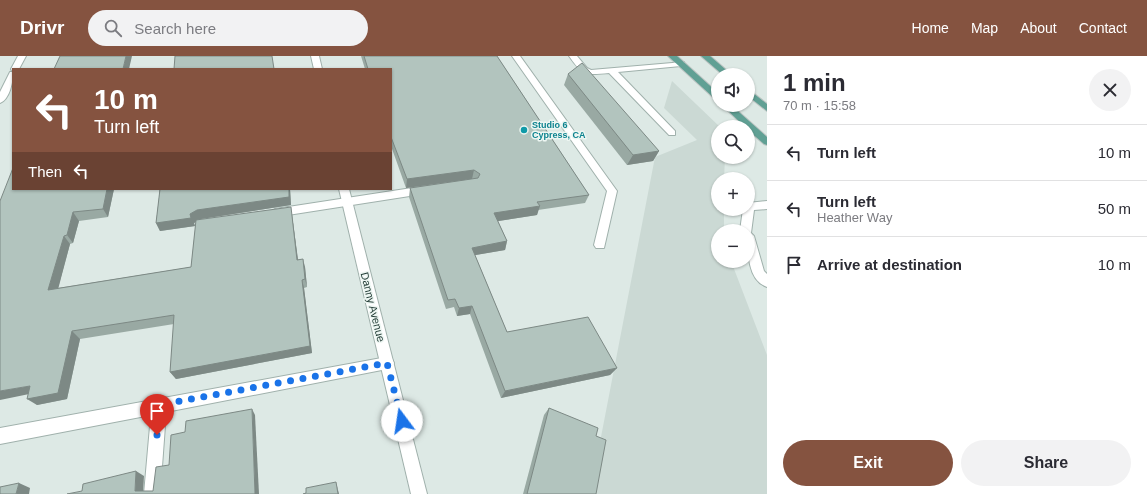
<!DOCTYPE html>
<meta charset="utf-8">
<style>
body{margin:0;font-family:Helvetica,sans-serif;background:#f2f2f3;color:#2b2b33;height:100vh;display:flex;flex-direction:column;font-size:15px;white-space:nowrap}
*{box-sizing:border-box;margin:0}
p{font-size:13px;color:#7c7c81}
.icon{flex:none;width:22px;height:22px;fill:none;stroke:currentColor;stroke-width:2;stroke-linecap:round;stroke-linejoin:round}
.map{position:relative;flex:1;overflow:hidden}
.details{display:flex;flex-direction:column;background:#fff;width:380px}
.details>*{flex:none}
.hud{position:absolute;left:12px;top:12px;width:380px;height:122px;border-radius:0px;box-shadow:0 1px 3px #0004;background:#855340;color:#fff;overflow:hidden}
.fabs{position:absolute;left:711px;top:12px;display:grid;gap:8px}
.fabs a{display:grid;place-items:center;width:44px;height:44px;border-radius:50%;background:#fff;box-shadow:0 1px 3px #0004;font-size:20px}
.pin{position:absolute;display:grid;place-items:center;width:34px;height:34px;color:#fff;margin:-41px -17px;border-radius:50% 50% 50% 0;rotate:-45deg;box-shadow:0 0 4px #0007}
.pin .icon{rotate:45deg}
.me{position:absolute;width:44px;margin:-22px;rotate:346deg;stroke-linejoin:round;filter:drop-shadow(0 0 3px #0008)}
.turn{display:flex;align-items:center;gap:14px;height:84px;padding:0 16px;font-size:18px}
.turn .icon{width:52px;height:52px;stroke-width:2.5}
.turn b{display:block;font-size:28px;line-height:34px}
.then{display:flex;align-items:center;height:38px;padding:0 16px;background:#0003;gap:8px;font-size:15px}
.round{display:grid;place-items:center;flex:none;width:42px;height:42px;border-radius:21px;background:#f2f2f3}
.head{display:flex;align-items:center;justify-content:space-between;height:68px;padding:0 16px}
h1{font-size:24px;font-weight:600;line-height:30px}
.cta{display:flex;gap:8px;margin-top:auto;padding:8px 16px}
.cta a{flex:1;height:46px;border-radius:24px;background:#855340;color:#fff;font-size:16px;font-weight:600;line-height:46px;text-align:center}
.cta a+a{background:#f2f2f3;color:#2b2b33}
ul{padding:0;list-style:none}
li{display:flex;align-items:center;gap:12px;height:56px;padding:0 16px;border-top:1px solid #e1e1e2}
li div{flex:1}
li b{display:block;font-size:15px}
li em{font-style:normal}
header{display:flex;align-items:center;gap:24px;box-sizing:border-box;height:56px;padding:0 20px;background:#855340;color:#fff}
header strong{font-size:19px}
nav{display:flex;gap:22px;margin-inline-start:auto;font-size:14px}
.search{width:280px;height:36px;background:#f2f2f3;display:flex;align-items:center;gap:10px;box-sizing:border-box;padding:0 14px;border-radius:22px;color:#7c7c81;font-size:15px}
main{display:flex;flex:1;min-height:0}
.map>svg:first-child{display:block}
.built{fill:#cbd9d4}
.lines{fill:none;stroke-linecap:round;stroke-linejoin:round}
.lane-casing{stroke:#a0b1ac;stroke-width:2}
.street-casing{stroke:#a0b1ac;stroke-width:2}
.primary-casing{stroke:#bcc4c2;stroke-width:2}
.lane{fill:#fff;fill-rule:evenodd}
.street{fill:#fff;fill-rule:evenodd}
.primary{fill:#60a094;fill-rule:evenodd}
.wall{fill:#99a9a3}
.shaded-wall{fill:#7d8985}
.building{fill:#b2c4be;stroke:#7d8985}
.route{stroke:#1a73e8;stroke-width:7;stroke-dasharray:0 12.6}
.culture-dot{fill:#0f9aa8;stroke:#edf6f2;stroke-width:1.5}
.labels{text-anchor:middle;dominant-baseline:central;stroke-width:3;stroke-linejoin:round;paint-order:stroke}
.far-culture-label{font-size:9px;font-weight:bold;fill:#0d838f;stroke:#edf6f2;text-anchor:start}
.street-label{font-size:11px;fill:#1f3933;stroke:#edf6f2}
</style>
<header>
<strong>Drivr</strong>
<div class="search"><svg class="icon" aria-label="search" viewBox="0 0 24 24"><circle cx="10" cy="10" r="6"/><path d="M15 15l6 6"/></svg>Search here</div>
<nav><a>Home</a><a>Map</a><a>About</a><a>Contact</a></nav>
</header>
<main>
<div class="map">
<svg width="767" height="438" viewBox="0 0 767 438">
<rect width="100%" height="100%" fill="#dde9e5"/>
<path class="built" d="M672 25 720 71H718V101H725L724 123H718V153H724V175H718V205H731L767 299V438H590L655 101 697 84 664 52Z"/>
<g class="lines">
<defs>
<g id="lane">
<path d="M512 0H520L617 135 604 192H596L594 189 607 135Z"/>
<path d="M569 0H577L587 12 591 14 684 6V10H681L618 16 675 75V79H669L609 17C585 19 583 20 569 0Z"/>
<path d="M425 130 430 134 429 137 275 161 270 157 275 153Z"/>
<path d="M767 145V153L754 154 751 177 754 180 764 215 767 218V231C746 224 748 192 748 175H740L743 153H748V147Z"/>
<path d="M387 301 392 303 394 307 392 311 387 313 166 356 160 438H144L151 359 0 388V372Z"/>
</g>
<g id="street">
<path d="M18 0H26L19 13H13L12 15 11 13Z"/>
<path d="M311 0H319L322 13H314Z"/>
<path d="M10 16H13C13 25 10 43 0 47V36Z"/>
<path d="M339 133H349L427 438H411Z"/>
</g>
<g id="primary">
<path d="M668 0H677L718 37V44L715 43Z"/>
<path d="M701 0H710L732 19H723Z"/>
<path d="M748 33 767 48V55L748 40Z"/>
<path d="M722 49H731L767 81V89L764 88 748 74V71H745Z"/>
</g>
</defs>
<use href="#lane" class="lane-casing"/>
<use href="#street" class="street-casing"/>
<use href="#primary" class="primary-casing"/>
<use href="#lane" class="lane"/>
<use href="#street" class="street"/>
<use href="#primary" class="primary"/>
</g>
<g class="wall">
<path d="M361 0H497L589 139 585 147 538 154 537 159 498 165 507 185 505 194 475 199 507 276 617 312 610 319 501 342 470 258 457 260 454 251 446 253 409 141 410 132 464 124 406 132 391 90V13H365Z"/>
<path d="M568 18 659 95 653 105 627 109 564 29Z"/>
<path d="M13 112 114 133 108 161 79 165 73 187 70 188 58 232 191 211 196 166 194 167 195 170 160 175 156 167 160 133H290L291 149 201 163 198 164 292 159 298 203 305 211 307 231 304 232 312 297 176 323 170 316 174 268 80 283 67 343 37 349 28 338Z"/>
<path d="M549 352 596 380V438H523L544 359Z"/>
</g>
<g class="shaded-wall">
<path d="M126 0H132L129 13H123Z"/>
<path d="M659 95 653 105 627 109 633 99Z"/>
<path d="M474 114 472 123 406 132 407 123Z"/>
<path d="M107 133H114L108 161 103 153Z"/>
<path d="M290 133 291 149 201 163 194 167 195 170 160 175 156 167 190 158 197 154Z"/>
<path d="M540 150 537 159 492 166 494 157Z"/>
<path d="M291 151 292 159 299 212 297 204Z"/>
<path d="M73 156 79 165 73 187 67 179Z"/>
<path d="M64 180 70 188 56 241 48 234Z"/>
<path d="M507 185 505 194 470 200 472 192Z"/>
<path d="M303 203 305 211 307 231 305 223Z"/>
<path d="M302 224 304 232 312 297 176 323 170 316Z"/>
<path d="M472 250 470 258 457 260 459 252Z"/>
<path d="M72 275 80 283 67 343 37 349 27 343Z"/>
<path d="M617 312 610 319 501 342 505 335Z"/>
<path d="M30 330 39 336 0 344V335Z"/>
<path d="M252 353 255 359 259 438H255Z"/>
<path d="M136 415 144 420 143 438 135 435Z"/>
<path d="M336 426 339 438H338Z"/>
<path d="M19 427 30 432 29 438H16Z"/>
</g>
<g class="building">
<path d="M60 0H126L123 13H54Z"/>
<path d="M175 0H272L274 13H174Z"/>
<path d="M364 0H497L589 139 537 146 540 150 494 157 507 185 472 192 507 276 588 261 617 312 505 335 472 250 459 252 455 243 448 244 410 132 478 122 480 118 474 114 407 123 391 81V13H368Z"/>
<path d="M582 7 659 95 633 99 568 18Z"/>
<path d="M13 112V133H107L103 153 73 156 67 179 64 180 48 234 191 211 196 164 291 151 297 204 303 203 305 223 302 224 310 290 170 316 174 259 72 275 58 337 27 343 30 330 0 335V145Z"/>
<path d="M160 133H289V141L197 154 190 158 191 162 156 167Z"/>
<path d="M549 352 598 372 596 380 606 384 596 438H527Z"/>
<path d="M252 353 255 438H67L82 435 83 428 136 415 135 435H153L156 411 169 409 171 379 185 376 186 365Z"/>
<path d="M336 426 338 438H303L306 437V432Z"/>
<path d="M19 427 16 438H0V431Z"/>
</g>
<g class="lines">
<path class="route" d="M157 379 159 349 387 307 402 365"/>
</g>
<circle class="culture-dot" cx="524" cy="74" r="4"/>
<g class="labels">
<g class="far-culture-label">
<text x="532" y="69">Studio 6<tspan x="532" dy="10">Cypress, CA</tspan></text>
</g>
<g class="street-label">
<text transform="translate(373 251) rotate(76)">Danny Avenue</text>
</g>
</g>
</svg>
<div class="fabs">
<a><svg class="icon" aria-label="sound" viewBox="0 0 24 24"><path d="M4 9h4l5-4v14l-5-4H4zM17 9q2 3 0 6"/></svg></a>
<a><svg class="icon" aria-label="search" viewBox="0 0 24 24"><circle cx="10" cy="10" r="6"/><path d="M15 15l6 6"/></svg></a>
<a>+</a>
<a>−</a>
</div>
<div class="pin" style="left:157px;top:379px;background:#d93025"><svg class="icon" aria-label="arrive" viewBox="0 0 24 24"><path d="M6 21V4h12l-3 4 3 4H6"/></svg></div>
<svg class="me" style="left:402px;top:365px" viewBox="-20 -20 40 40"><circle r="19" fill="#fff"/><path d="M0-13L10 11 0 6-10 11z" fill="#1a73e8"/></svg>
<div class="hud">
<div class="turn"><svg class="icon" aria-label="left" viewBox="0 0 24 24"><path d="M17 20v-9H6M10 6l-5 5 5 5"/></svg><div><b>10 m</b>Turn left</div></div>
<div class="then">Then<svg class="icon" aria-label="left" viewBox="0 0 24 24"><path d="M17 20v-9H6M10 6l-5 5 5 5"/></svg></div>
</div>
</div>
<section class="details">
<div class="head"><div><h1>1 min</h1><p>70 m · 15:58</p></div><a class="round"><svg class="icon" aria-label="close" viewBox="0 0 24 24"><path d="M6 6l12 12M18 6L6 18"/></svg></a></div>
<ul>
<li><svg class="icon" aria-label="left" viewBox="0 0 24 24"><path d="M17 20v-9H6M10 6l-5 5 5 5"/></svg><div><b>Turn left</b></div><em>10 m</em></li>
<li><svg class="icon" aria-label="left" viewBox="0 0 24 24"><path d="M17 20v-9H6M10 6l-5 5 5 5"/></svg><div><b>Turn left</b><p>Heather Way</p></div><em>50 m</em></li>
<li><svg class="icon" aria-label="arrive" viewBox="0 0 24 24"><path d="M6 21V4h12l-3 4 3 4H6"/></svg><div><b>Arrive at destination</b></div><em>10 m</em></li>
</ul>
<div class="cta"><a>Exit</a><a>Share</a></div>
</section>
</main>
